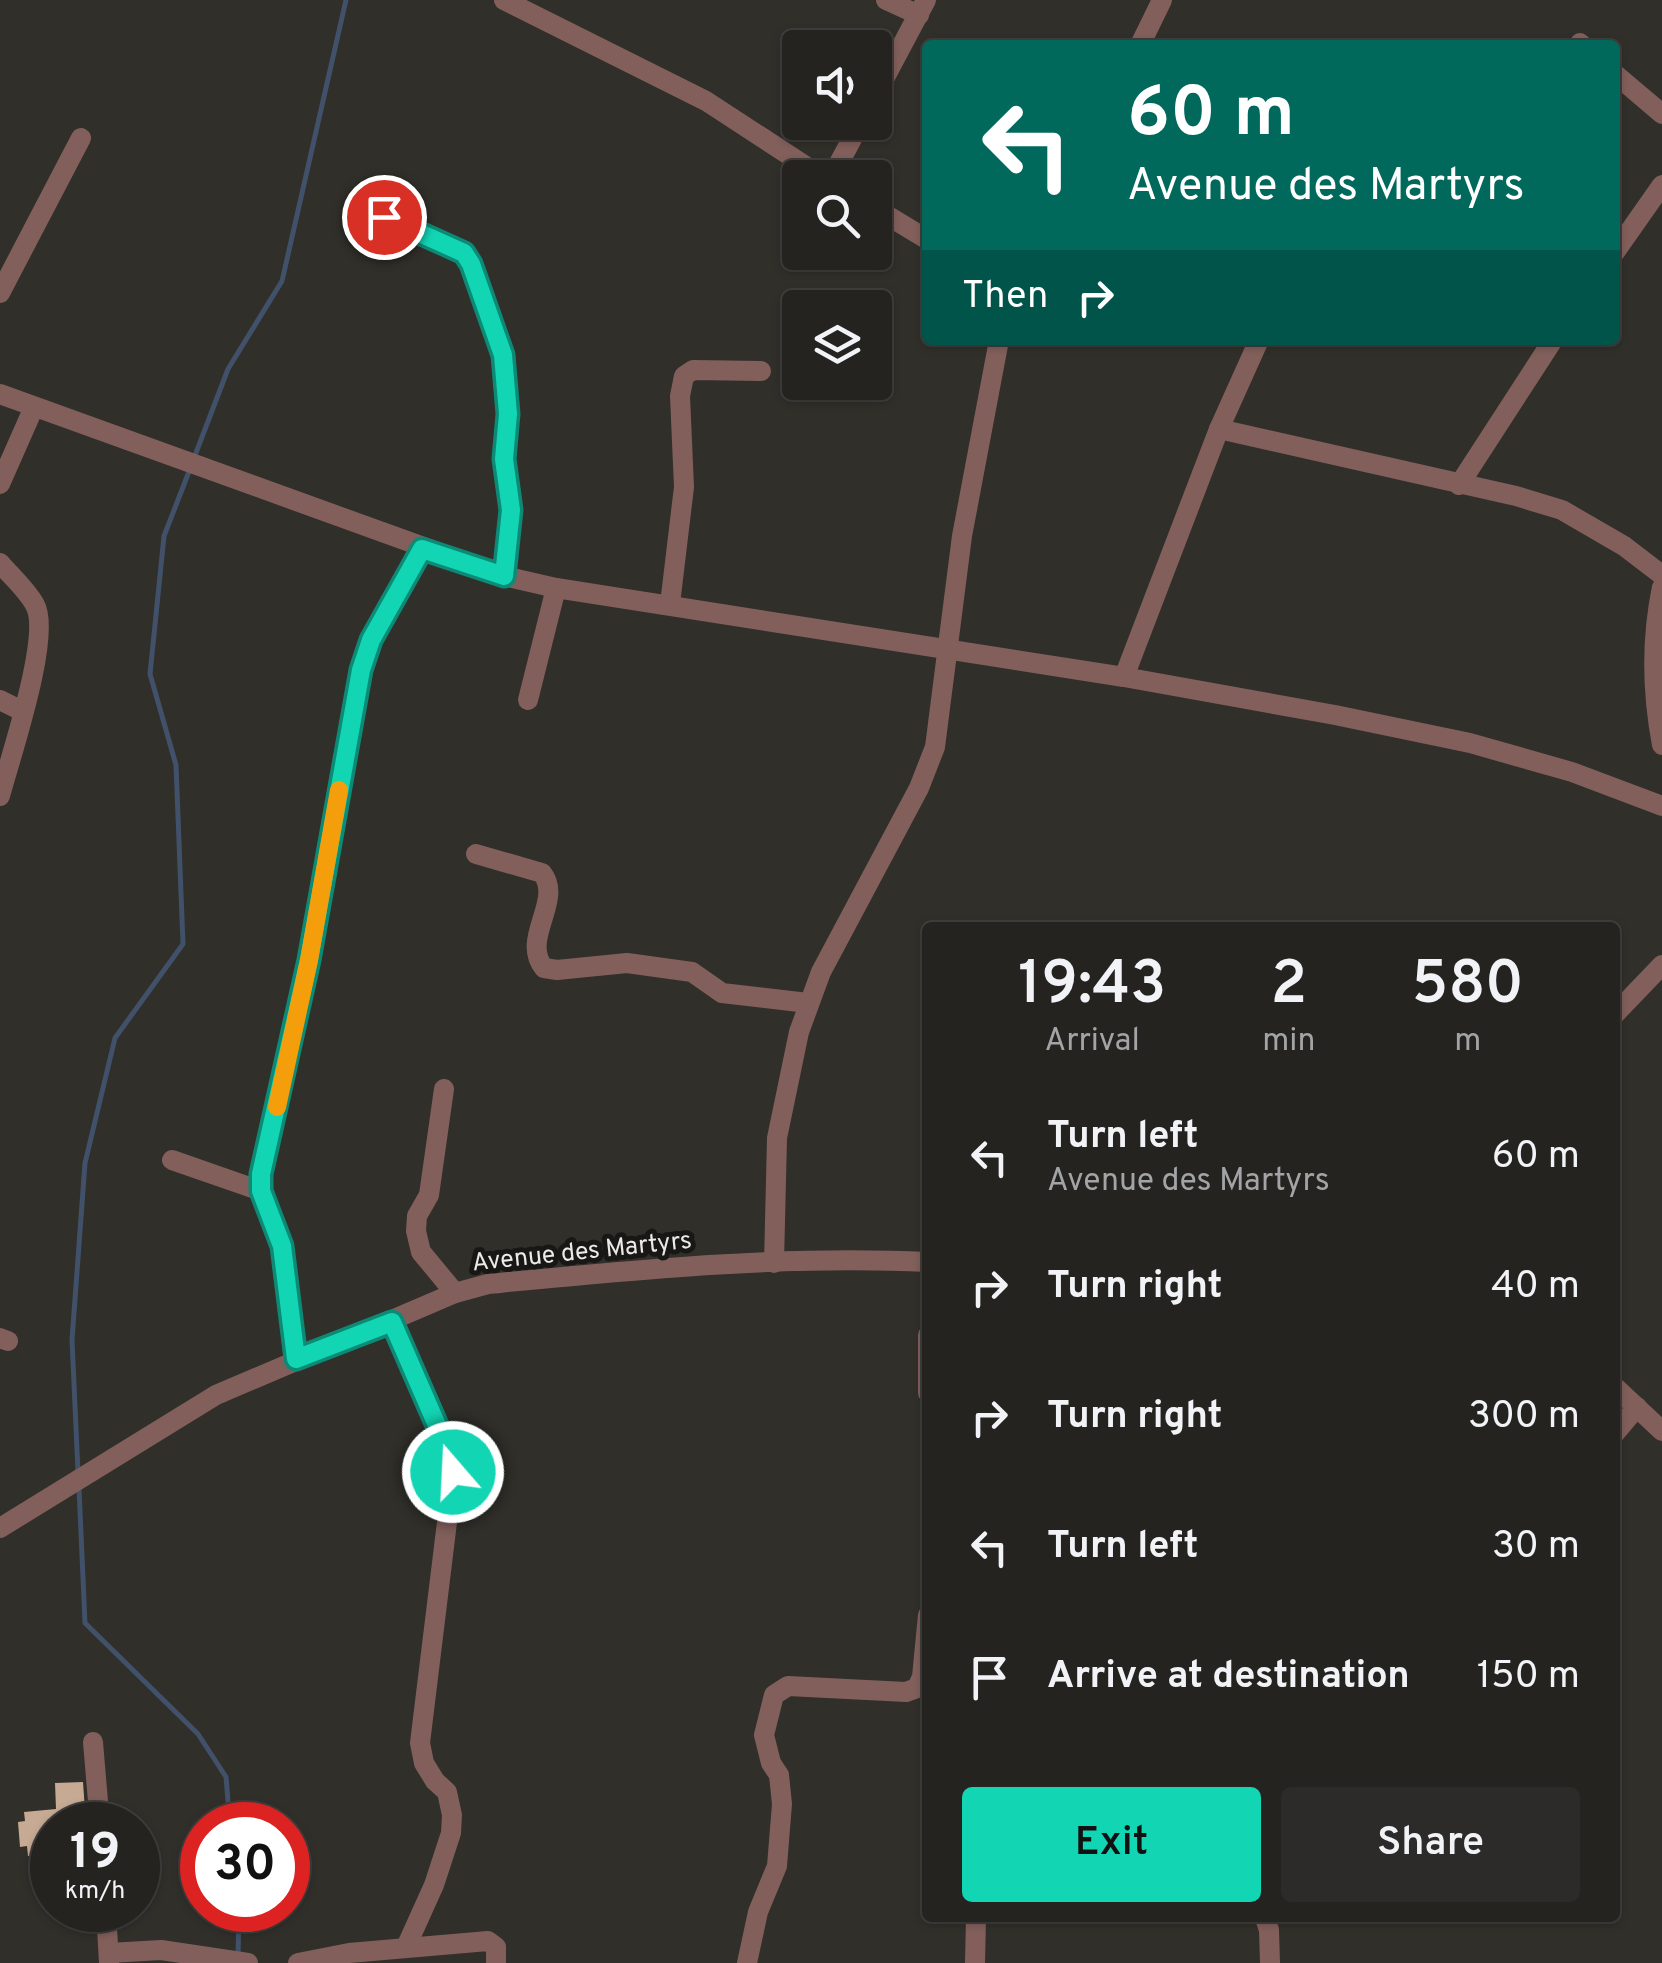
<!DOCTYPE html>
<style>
body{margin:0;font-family:Overpass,sans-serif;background:#2c2b29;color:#f1f3f6;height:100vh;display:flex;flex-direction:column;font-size:38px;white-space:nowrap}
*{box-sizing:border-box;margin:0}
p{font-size:32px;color:#a3a4a5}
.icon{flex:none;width:55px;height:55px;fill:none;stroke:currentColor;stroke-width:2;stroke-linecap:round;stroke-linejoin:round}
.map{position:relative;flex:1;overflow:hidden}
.panel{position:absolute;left:922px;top:922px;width:698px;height:1000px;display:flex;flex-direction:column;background:#242320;border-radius:10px;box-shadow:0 2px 8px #0004,0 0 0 2px #41403e}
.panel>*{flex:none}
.guide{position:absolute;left:922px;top:40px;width:698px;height:305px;border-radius:10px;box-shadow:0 2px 8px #0004,0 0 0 2px #41403e;background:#00695c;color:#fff;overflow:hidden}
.tools{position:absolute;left:782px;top:30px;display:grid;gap:20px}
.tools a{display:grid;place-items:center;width:110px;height:110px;border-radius:10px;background:#242320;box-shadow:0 2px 8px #0004,0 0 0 2px #41403e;font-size:50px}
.speed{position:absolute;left:30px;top:1802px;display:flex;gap:20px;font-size:50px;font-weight:700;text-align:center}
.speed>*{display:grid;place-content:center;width:130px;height:130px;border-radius:50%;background:#242320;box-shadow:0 2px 8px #0004,0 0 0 2px #41403e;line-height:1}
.speed small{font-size:25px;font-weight:400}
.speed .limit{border:15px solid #d22;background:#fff;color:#111}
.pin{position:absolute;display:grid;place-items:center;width:85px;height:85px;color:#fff;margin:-42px;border:5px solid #fff;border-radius:50%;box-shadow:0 2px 10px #0007}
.me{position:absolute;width:110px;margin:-55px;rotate:341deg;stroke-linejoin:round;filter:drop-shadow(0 0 8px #0008)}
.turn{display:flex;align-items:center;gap:35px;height:210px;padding:0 40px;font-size:45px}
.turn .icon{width:130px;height:130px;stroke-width:2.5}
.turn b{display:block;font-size:70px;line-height:85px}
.then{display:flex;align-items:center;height:95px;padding:0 40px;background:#0003;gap:20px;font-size:38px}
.eta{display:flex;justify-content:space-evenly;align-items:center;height:170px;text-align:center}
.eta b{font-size:60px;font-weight:600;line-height:70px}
.action{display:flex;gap:20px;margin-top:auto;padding:20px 40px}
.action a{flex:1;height:115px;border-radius:10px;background:#12d5b4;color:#111;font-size:40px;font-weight:600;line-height:115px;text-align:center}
.action a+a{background:#2c2b29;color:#f1f3f6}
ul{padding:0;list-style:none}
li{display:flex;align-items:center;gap:30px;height:130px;padding:0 40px}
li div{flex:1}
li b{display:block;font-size:38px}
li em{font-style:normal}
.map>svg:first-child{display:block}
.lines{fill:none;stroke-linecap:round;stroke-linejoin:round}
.stream{stroke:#41516a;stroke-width:5}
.building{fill:#c6aa94}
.street{stroke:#825f5b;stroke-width:20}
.route-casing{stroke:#0c8a75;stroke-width:25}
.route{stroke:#12d5b4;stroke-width:18}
.slow{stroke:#f59e0b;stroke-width:18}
.labels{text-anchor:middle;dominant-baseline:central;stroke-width:10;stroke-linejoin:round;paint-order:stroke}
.street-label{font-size:25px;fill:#ebeae6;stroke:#181715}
</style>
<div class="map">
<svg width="1662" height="1963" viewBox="0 0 1662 1963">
<rect width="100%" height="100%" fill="#302f2a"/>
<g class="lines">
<g class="stream">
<path d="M194 458 228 369 282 281 346 0"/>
<path d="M78 1472 72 1340 85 1163 115 1038 183 944 176 765 150 674 164 536 190 469"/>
<path d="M79 1488 85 1623 198 1734 226 1777 230 1825"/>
<path d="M238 1957 239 1910"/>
</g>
</g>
<path class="building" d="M83 1782 86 1825H52V1855L28 1856 27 1846 20 1847 18 1822 25 1821 24 1812 56 1809 55 1783Z"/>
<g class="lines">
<g class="street">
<path d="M504 0 706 101 824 178"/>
<path d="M886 0 919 15"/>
<path d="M1580 43 1582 45"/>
<path d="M1140 45 1162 0"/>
<path d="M1615 74 1662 114"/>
<path d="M875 96 926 0"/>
<path d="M831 178 861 122"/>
<path d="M365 196C374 206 382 216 394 223 421 237 453 238 471 264L503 355 508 413 504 459 511 510 504 576"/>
<path d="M875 208 928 240"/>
<path d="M1615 252 1662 185"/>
<path d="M0 293 81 138"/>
<path d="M0 394 504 576 556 588 1124 677 1335 715 1470 743 1572 772 1662 806"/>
<path d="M1219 429 1516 496 1562 510 1624 546 1662 575"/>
<path d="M0 484 34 407"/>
<path d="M1459 485 1553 340"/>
<path d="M0 563C11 576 27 590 35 605 52 635 10 758 0 796"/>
<path d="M1662 587C1651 640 1652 692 1662 745"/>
<path d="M670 604 684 487 680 396 684 376 693 370 761 371"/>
<path d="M1124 677 1219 429 1259 340"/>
<path d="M0 700 22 711"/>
<path d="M528 700 556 588"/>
<path d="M476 854 542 873C564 900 520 939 544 968L557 970 627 963 692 972 722 993 808 1003"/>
<path d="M1615 1014 1662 965"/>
<path d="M444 1089 429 1195 417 1216 416 1231 421 1252 455 1293"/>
<path d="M172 1160 261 1191"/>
<path d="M774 1263 777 1138 799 1032 821 972 919 788 935 747 962 536 999 340"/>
<path d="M392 1322 453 1462V1473L420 1743 424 1763 435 1781 447 1792 452 1815 451 1833 434 1885 406 1947"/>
<path d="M928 1335V1393"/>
<path d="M0 1338 8 1341"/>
<path d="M295 1359 282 1246 261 1191V1174L309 961 361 670 371 640 422 549"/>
<path d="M1615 1387 1662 1431"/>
<path d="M1615 1433 1637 1407"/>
<path d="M0 1528 216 1395 455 1293 488 1284C633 1270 781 1255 928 1262"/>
<path d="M93 1742 100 1825"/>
<path d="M106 1910 109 1963"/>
<path d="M1265 1918 1269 1930 1270 1963"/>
<path d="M109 1953 161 1950 248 1963"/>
<path d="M298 1963 349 1953 488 1941 496 1947V1963"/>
<path d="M747 1963 758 1912 777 1866 782 1804 779 1775 771 1763 764 1735 774 1695 788 1686 906 1692 917 1688 922 1677 928 1615"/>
<path d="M975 1963 976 1918"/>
</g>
</g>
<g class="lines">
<defs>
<path id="route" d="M384 217 464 253 471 264 503 355 508 414 504 459 511 510 504 576 422 549 371 640 361 670 309 960 261 1174V1191L282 1246 296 1359 392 1322 453 1462V1472"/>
</defs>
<use href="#route" class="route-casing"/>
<use href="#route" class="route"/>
<path class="slow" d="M277 1107 309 960 339 790"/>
</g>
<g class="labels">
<g class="street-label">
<text transform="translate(582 1253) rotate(-6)">Avenue des Martyrs</text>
</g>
</g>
</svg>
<div class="tools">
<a><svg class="icon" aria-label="sound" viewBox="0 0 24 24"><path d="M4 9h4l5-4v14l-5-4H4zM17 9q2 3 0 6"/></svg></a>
<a><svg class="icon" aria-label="search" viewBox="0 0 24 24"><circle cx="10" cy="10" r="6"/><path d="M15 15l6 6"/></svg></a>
<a><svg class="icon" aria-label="layers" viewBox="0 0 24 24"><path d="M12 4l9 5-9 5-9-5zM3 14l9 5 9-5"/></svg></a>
</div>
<div class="speed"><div>19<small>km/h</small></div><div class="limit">30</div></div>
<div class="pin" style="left:384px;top:217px;background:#d93025"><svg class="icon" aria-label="arrive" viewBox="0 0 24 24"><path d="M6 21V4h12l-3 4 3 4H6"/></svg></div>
<svg class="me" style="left:453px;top:1472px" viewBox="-20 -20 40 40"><circle r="17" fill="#12d5b4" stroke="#fff" stroke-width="3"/><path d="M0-11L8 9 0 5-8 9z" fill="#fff"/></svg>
<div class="guide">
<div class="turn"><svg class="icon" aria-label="left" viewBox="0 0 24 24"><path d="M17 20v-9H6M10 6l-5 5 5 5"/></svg><div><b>60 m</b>Avenue des Martyrs</div></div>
<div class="then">Then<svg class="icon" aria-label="right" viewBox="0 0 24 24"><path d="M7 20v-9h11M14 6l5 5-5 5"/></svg></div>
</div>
<section class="panel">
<div class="eta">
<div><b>19:43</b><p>Arrival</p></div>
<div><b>2</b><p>min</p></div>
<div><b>580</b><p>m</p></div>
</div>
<ul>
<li><svg class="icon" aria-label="left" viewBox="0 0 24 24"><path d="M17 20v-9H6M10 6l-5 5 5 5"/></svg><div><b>Turn left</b><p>Avenue des Martyrs</p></div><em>60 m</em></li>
<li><svg class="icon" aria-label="right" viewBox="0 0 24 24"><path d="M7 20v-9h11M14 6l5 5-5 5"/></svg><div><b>Turn right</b></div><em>40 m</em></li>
<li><svg class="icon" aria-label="right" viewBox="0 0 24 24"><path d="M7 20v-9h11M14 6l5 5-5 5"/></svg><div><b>Turn right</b></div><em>300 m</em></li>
<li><svg class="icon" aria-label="left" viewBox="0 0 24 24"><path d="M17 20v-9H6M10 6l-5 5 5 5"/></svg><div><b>Turn left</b></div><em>30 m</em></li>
<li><svg class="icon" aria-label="arrive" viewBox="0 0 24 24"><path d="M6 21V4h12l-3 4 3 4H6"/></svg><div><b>Arrive at destination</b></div><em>150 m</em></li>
</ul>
<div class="action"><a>Exit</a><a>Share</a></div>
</section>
</div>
